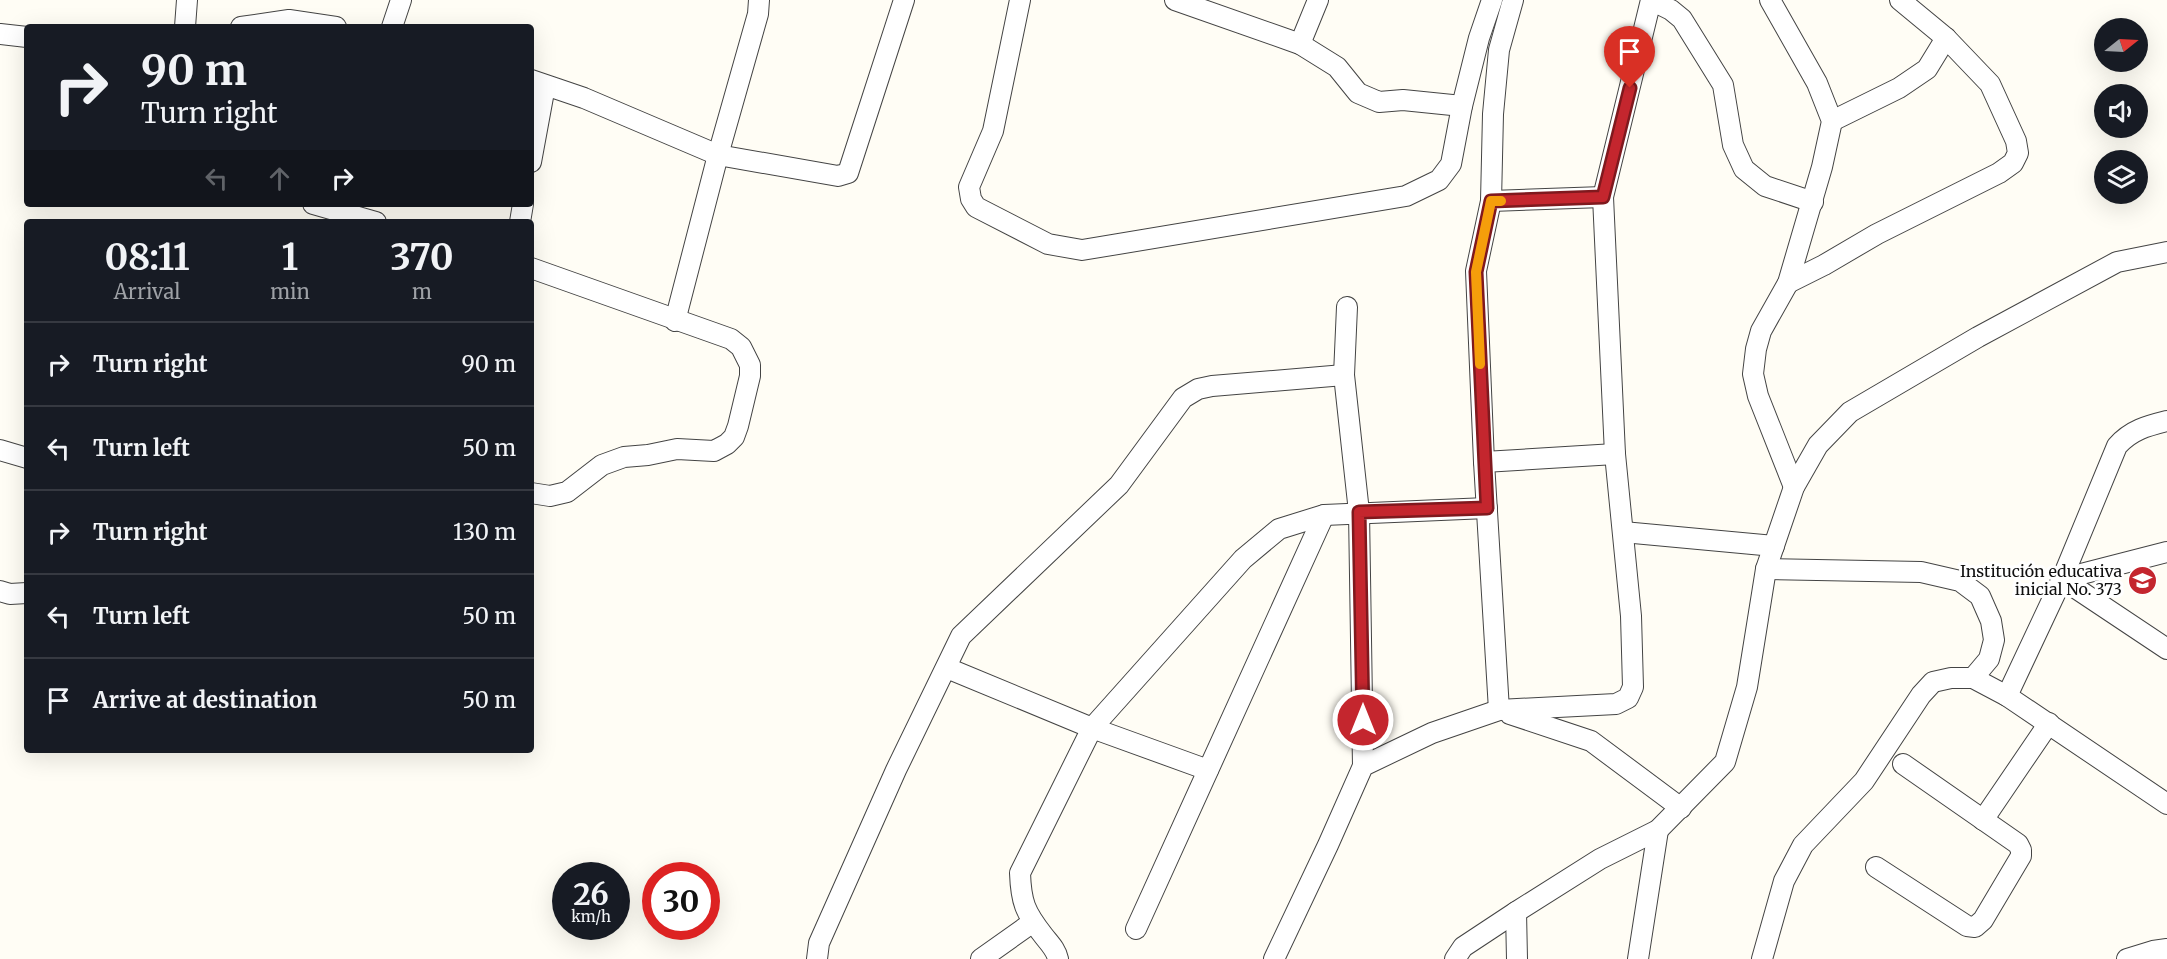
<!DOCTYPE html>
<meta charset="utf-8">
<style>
body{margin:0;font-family:Merriweather,serif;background:#20242c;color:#f1f3f6;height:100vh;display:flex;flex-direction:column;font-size:22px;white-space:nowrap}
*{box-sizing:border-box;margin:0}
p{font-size:20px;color:#9ea1a6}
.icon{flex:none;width:33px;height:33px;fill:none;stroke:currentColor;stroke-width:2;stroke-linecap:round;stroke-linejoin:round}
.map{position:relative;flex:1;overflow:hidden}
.sheet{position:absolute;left:24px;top:219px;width:510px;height:534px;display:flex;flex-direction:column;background:#171b24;border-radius:6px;box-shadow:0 6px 24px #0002}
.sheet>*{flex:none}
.guide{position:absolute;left:24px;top:24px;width:510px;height:183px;border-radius:6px;box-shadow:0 6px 24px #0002;background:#171b24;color:#f1f3f6;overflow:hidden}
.needle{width:39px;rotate:72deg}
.controls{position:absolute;left:2094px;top:18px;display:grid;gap:12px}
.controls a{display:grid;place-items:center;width:54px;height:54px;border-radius:50%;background:#171b24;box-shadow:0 6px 24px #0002;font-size:30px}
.speed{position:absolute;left:552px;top:862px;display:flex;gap:12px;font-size:30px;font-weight:700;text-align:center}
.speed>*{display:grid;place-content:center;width:78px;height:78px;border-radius:50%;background:#171b24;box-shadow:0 6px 24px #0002;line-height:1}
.speed small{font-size:15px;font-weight:400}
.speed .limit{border:9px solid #d22;background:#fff;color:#111}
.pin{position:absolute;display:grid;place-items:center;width:51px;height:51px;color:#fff;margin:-62px -26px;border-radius:50% 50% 50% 0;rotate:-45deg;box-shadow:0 0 6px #0007}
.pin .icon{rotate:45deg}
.me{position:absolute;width:66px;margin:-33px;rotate:0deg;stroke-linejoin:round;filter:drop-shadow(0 0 4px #0008)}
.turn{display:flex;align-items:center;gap:21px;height:126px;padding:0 18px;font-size:27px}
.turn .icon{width:78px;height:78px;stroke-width:2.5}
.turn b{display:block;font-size:42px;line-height:51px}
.lanes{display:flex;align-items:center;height:57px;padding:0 18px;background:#0003;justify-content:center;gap:30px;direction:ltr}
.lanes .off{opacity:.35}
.eta{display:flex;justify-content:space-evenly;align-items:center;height:102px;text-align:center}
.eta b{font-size:36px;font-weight:700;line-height:42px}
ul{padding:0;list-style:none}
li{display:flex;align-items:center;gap:18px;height:84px;padding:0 18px;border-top:2px solid #363941}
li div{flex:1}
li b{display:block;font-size:22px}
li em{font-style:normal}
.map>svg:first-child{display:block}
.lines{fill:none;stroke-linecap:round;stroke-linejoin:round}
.street-casing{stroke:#444;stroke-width:22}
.street{stroke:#fff;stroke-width:20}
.route-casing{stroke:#7f191e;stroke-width:15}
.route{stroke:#c4262e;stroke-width:10}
.slow{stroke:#f59e0b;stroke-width:10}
.labels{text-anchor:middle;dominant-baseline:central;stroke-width:6;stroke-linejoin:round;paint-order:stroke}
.poi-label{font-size:16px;fill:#111;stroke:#fff;text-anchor:end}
</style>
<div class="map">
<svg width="2167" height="959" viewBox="0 0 2167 959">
<rect width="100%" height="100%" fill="#fffdf5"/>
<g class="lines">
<defs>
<g id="street">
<path d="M1020 0 993 131 969 187 971 199 976 207 1048 244 1082 250 1406 196 1439 180 1451 164 1462 106 1479 38 1492 0"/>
<path d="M1175 0 1300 44 1337 67 1358 93 1379 102 1403 100 1462 106"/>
<path d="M1770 0 1817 83 1832 121 1822 167 1788 283 1761 331 1756 349 1753 374 1758 396 1794 487"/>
<path d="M185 27 187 0"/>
<path d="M241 27 289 20 336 27"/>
<path d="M392 27 401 0"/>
<path d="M0 34 27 37"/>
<path d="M1300 44 1318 0"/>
<path d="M531 80 584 98 718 155 838 176 848 173 904 0"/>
<path d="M1832 121 1899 88 1927 69 1946 38"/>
<path d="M531 162 545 86"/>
<path d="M1491 201 1603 197"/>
<path d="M313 204 376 222"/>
<path d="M520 222 523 204"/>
<path d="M531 268 731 339 741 347 750 365V376L738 426 734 437 727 444 714 451 677 449 648 455 624 457 602 465 567 492 550 496 531 493"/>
<path d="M1788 283 1824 265 1877 234 1999 173 2013 163 2018 153 2016 141 1990 84 1946 38 1900 0"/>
<path d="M1347 307 1344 375 1359 512 1363 766"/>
<path d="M675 321 718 155 758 14 759 0"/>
<path d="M0 450 27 458"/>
<path d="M1484 462 1615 454"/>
<path d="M1623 532 1774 546"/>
<path d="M1766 569 1921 572 1960 581 1980 596 1991 621 1994 640 1989 659 1973 678"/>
<path d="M2062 579 2167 649"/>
<path d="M2062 579 2167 552"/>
<path d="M0 591 10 594 27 593"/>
<path d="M947 668 1092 728 1208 770"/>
<path d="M2007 696 2062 579 2117 446C2131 430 2147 426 2167 421"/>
<path d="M1499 710 1484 462 1476 271 1491 201 1493 114 1499 50 1513 0"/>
<path d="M1510 714 1591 741 1681 808"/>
<path d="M1983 820 2049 723"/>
<path d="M1876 867 1967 926 1975 927 1983 920 2021 856V850L2018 844 1903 764"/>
<path d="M1516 912 1517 959"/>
<path d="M1136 929 1324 515"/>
<path d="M817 959 819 943 896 770 961 636 1119 485 1183 398 1198 389 1212 386 1344 375"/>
<path d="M981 959 1033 922"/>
<path d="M1058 959C1056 949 1049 943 1043 935 1025 912 1021 902 1020 873L1092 728 1243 559 1279 529 1324 515 1487 508"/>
<path d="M1274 959 1328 845 1363 766 1432 733 1499 710 1616 704 1628 698 1633 687 1631 616 1615 454 1603 197 1651 0 1671 10 1682 19 1723 85 1733 145 1744 169 1765 186 1813 202"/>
<path d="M1455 959 1463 947 1516 912 1600 859 1658 830 1725 762 1747 687 1766 569 1794 487 1818 445 1850 412 1978 337 2117 262 2167 252"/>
<path d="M1638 959 1658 830"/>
<path d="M1762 959 1784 881 1803 845 1864 781 1921 695 1933 682 1951 678H1973L2007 696 2167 804"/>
<path d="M2127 959 2153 951 2167 949"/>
</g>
</defs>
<use href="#street" class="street-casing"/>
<use href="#street" class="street"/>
</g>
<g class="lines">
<defs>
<path id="route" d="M1363 720 1359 512 1487 508 1476 272 1491 201 1603 197 1630 88"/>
</defs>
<use href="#route" class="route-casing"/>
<use href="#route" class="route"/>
<path class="slow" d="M1480 364 1476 272 1491 201H1501"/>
</g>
<defs>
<symbol id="school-disc" viewBox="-11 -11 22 22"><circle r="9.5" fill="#c4262e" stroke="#fff"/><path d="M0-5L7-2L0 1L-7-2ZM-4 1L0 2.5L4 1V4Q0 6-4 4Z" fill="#fff"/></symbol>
</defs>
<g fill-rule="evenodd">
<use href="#school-disc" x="2126" y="564" width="33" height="33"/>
</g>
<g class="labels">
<g class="poi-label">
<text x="2122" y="571">Institución educativa<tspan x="2122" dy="18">inicial No. 373</tspan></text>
</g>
</g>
</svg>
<div class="controls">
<a><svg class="needle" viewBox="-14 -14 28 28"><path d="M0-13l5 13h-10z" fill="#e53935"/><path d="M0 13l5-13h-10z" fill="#9ea1a6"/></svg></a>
<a><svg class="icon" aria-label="sound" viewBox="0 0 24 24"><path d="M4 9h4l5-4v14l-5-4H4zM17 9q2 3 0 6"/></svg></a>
<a><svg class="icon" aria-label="layers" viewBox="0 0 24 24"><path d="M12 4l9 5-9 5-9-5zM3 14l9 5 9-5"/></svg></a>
</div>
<div class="speed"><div>26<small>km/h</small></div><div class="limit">30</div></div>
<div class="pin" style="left:1630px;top:88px;background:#d93025"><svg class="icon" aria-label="arrive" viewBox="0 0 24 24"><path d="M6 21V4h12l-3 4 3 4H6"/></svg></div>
<svg class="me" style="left:1363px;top:720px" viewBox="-20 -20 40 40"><circle r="17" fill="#c4262e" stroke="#fff" stroke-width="3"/><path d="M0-11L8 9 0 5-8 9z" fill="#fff"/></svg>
<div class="guide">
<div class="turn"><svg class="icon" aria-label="right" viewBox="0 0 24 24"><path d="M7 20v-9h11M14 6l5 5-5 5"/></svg><div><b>90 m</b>Turn right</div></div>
<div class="lanes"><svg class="icon off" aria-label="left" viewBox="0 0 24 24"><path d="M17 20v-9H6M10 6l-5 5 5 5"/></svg><svg class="icon off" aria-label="ahead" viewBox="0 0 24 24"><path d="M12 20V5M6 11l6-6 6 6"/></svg><svg class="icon" aria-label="right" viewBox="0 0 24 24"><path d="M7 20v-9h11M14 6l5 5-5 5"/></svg></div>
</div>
<section class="sheet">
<div class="eta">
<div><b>08:11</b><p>Arrival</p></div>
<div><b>1</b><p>min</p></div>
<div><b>370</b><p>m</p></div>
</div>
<ul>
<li><svg class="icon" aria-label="right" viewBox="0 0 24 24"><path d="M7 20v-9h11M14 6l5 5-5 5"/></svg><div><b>Turn right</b></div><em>90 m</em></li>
<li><svg class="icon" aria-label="left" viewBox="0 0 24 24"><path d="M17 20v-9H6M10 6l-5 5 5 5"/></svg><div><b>Turn left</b></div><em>50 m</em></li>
<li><svg class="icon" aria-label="right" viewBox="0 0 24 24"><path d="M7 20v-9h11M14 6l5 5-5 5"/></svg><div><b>Turn right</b></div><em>130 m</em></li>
<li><svg class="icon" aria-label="left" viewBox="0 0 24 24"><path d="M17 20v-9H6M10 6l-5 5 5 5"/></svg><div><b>Turn left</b></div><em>50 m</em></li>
<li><svg class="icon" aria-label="arrive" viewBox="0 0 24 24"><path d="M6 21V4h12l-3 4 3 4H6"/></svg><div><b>Arrive at destination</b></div><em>50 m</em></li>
</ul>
</section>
</div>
